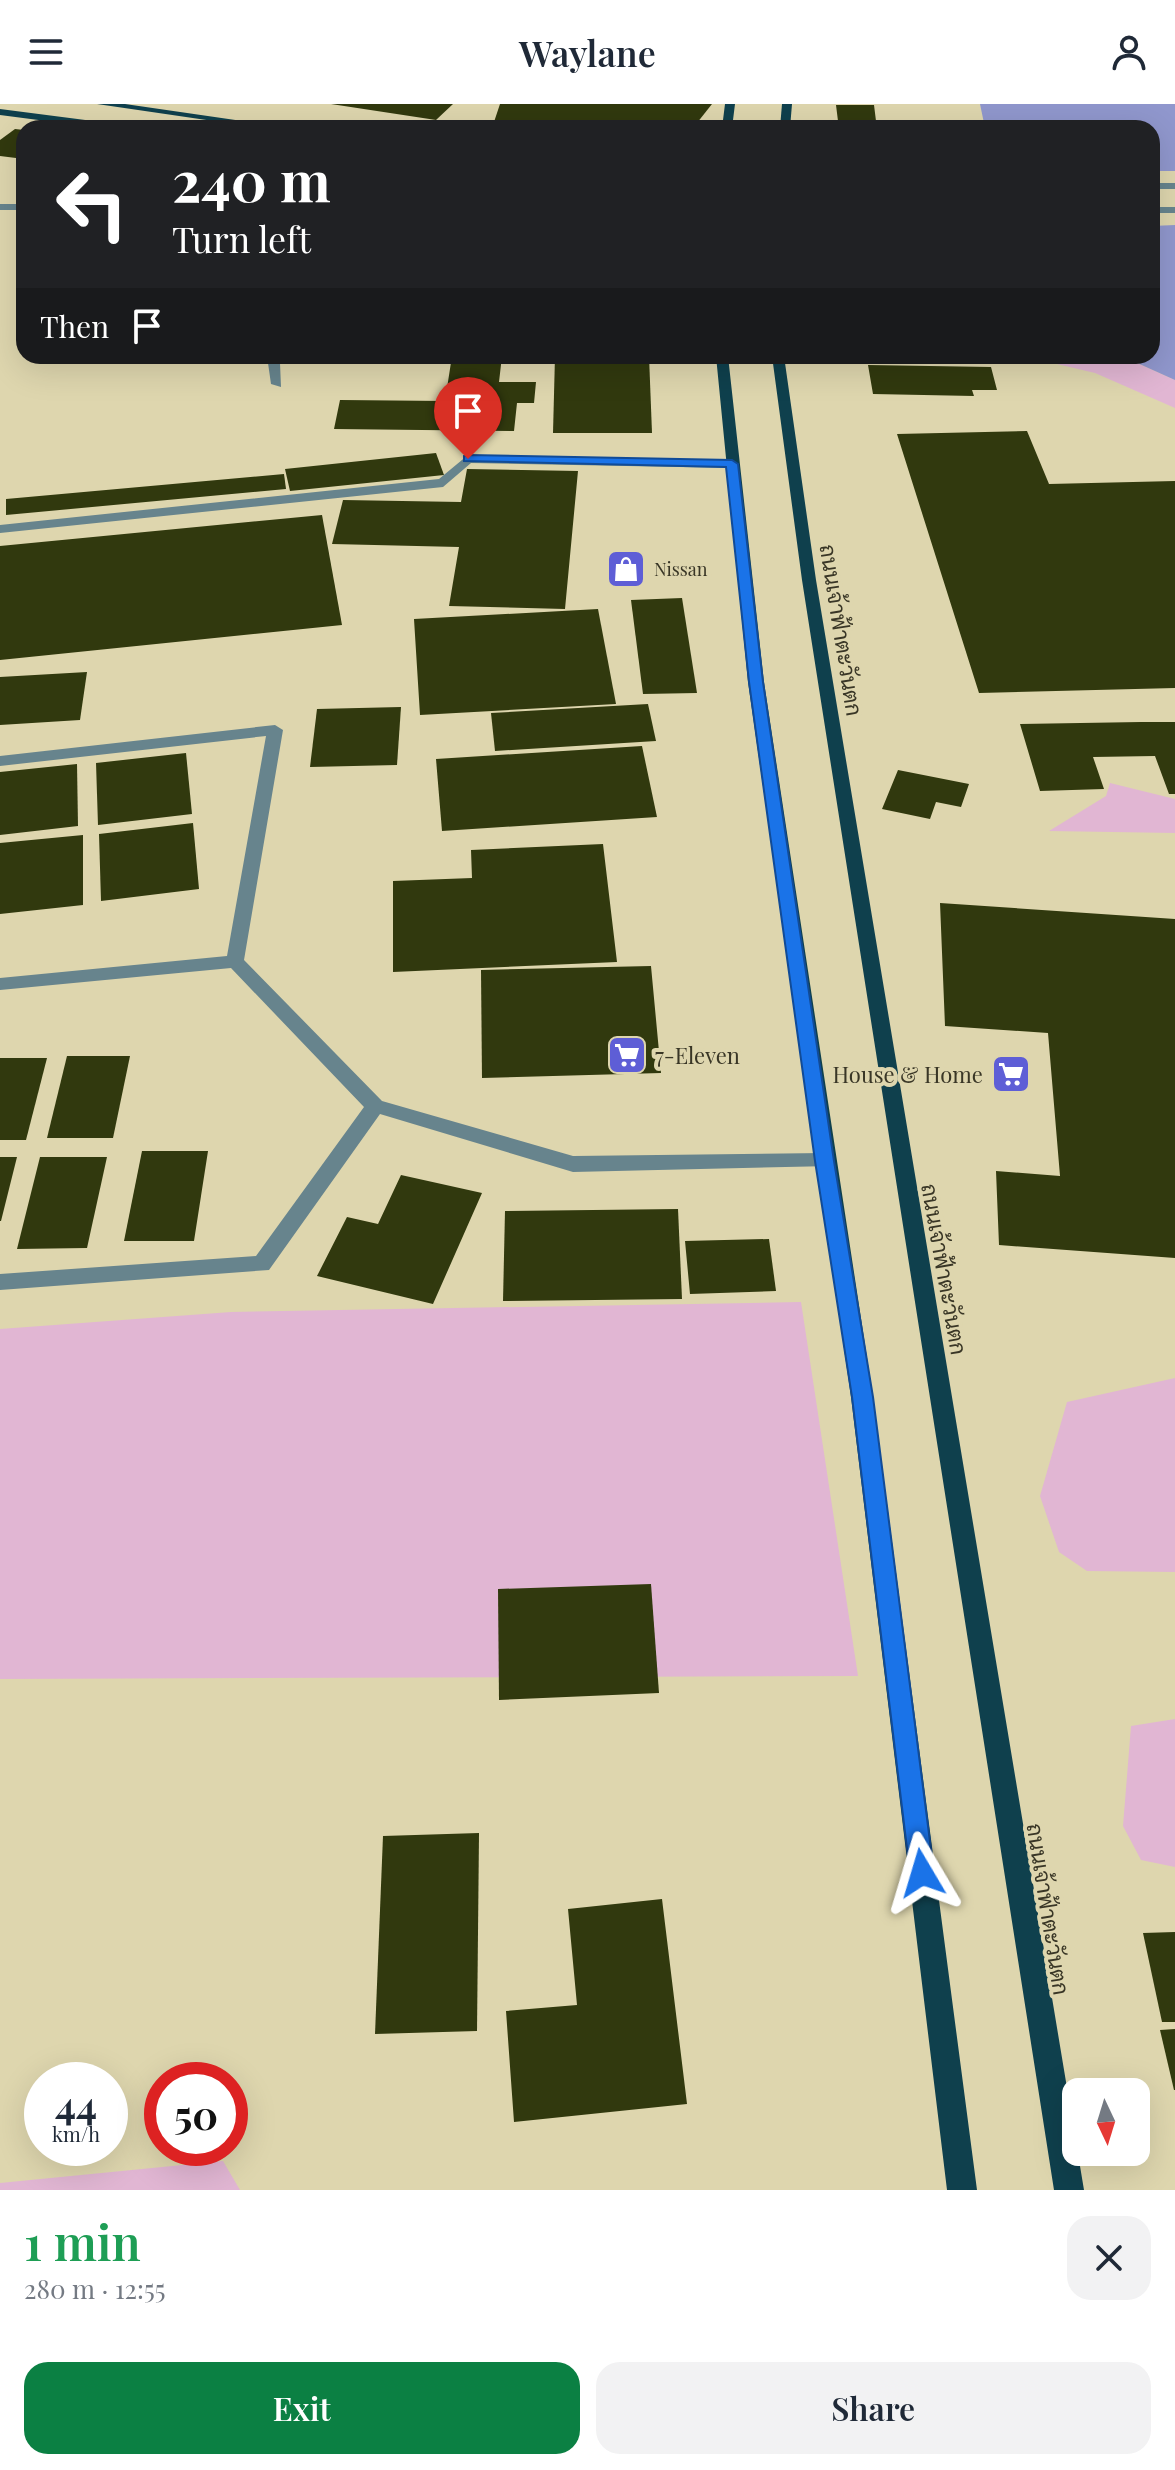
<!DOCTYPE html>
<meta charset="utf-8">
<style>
body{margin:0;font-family:"Playfair Display",Sarabun,serif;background:#f2f2f3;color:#1f2937;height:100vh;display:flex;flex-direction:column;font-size:30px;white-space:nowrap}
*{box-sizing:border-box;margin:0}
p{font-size:26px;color:#747a83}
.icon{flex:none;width:44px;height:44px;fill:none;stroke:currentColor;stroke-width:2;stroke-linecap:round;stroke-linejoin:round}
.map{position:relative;height:2086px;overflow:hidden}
.side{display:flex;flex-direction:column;background:#fff;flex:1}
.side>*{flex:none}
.guide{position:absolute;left:16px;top:16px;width:1144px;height:244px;border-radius:24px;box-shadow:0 8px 32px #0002;background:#202124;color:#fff;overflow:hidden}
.needle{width:52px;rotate:176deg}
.controls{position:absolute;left:1062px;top:1974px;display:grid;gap:16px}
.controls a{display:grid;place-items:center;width:88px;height:88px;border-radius:16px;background:#fff;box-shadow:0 8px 32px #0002;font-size:40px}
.speed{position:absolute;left:24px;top:1958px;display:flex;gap:16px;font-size:40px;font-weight:700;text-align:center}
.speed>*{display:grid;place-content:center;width:104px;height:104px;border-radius:50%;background:#fff;box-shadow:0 8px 32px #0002;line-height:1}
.speed small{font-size:20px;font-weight:400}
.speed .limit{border:12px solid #d22;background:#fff;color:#111}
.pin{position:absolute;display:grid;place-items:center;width:68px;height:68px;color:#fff;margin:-82px -34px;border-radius:50% 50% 50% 0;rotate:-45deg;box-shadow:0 0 8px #0007}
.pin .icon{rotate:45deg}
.me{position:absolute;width:88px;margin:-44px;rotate:353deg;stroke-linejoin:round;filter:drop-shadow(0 0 6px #0008)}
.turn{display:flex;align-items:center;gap:28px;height:168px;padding:0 24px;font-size:36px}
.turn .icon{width:104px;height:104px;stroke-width:2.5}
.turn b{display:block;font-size:56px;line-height:68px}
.then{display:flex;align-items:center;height:76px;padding:0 24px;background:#0003;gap:16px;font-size:30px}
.round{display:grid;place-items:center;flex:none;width:84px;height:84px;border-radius:24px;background:#f2f2f3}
.summary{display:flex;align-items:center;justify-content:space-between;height:136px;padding:0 24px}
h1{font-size:48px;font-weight:600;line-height:60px;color:#1e9e55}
.primary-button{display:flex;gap:16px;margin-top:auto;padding:16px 24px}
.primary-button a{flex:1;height:92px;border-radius:24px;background:#0b8043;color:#fff;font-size:32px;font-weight:600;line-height:92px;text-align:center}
.primary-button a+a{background:#f2f2f3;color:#1f2937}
header{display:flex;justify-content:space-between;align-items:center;height:104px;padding:0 24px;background:#fff;font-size:36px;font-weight:600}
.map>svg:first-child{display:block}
.green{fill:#e1b6d3}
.water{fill:#9097cd}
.pier{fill:#ded6ae}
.building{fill:#31390e}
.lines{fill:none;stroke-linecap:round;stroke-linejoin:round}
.minor{fill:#67848d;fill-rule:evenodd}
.major{fill:#0f404d;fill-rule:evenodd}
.route{fill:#1a73e8;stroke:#114b97;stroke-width:2}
.labels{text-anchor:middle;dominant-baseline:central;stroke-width:8;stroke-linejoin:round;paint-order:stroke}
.far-poi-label{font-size:18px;fill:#393626;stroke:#ded6ae;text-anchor:start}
.street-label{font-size:22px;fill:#393626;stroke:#ded6ae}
.poi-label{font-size:22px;fill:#393626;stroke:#ded6ae;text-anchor:start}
</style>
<header><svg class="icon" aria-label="menu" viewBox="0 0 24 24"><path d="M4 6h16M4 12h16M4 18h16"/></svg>Waylane<svg class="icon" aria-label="person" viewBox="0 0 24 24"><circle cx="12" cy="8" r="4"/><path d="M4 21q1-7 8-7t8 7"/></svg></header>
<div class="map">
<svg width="1175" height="2086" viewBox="0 0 1175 2086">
<rect width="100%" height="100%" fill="#ded6ae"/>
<g class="green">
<path d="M1023 252H1132L1135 258 1175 276V304L1095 269Z"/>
<path d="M1110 679 1175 695V729L1049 727 1106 692Z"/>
<path d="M801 1198 858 1572 0 1575V1225L231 1208Z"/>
<path d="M1175 1274V1468L1087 1467 1059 1448 1040 1392 1067 1298Z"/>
<path d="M1175 1615V1763L1141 1756 1123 1722 1131 1622Z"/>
<path d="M223 2057 240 2086H0V2079Z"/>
</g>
<path class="water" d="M980 0H1175V276L1135 258 1132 252H1152V24H985Z"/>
<path class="pier" d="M1152 67H1175V121L1152 122Z"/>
<g class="building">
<path d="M331 0H453L436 16Z"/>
<path d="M500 0H712L693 24H523L493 21Z"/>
<path d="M836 1H874L876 17H838Z"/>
<path d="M15 25 24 26V55L0 52V36Z"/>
<path d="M452 252H502L499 278H536L534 299H517L514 327 334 325 340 296 445 297Z"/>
<path d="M555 252H649L652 329H553Z"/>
<path d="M868 261 991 263 997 286H972L974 292 873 290Z"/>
<path d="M1027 327 1049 380 1175 377V584L979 589 897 330Z"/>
<path d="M436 349 444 371 290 387 285 365Z"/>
<path d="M467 365 578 367 565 505 449 502 459 443 332 440 343 396 461 398Z"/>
<path d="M284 370 286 385 6 411V395Z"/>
<path d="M322 411 342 521 0 556V442Z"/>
<path d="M682 494 697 589 643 590 631 496Z"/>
<path d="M598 505 616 600 420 611 414 515Z"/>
<path d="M87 568 80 616 0 621V573Z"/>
<path d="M648 600 656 637 495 647 491 609Z"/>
<path d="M401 603 397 661 310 663 317 605Z"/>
<path d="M1141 618H1175V690H1169L1155 652 1093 653 1104 685 1040 687 1020 620Z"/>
<path d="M642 642 657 713 442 727 436 655Z"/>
<path d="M186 649 192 710 98 721 96 659Z"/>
<path d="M77 660 78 722 0 731V668Z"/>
<path d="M898 666 969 680 961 703 936 698 930 715 882 705Z"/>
<path d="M193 719 199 785 101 797 99 730Z"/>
<path d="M83 731V801L0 810V739Z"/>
<path d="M603 740 617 858 393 868V777L472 774 471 746Z"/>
<path d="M940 799 1175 815V1154L999 1141 996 1067 1060 1072 1048 929 945 922Z"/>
<path d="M651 862 661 969 482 974 481 866Z"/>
<path d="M67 952H130L113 1034H47Z"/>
<path d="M0 954H47L26 1036H0Z"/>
<path d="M142 1047H208L194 1137H124Z"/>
<path d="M0 1053H17L1 1117H0Z"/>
<path d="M40 1053H107L87 1144 17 1145Z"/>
<path d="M401 1071 482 1089 433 1200 317 1172 347 1113 378 1120Z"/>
<path d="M678 1105 682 1195 503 1197 505 1107Z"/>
<path d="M769 1135 776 1187 690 1190 685 1137Z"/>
<path d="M651 1480 659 1589 499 1596 498 1485Z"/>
<path d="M479 1729 477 1927 375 1930 383 1732Z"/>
<path d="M662 1795 687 2000 514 2018 506 1907 577 1901 568 1805Z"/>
<path d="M1175 1828V1918H1162L1143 1829Z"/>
<path d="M1175 1925V1986H1174L1160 1926Z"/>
</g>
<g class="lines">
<g class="minor">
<rect x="1152" y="79" width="23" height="6"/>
<rect x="0" y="100" width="24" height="6"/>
<rect x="1152" y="103" width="23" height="6"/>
<path d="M271 252H283L280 259 281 283 271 280 268 259Z"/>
<path d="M468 351 732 356 739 360 732 364 471 359 443 383 0 429V421L439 375Z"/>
<path d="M275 621 283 626 244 856 382 997 573 1052 825 1049 832 1052 835 1057 832 1062 573 1068 380 1010 269 1166 0 1186V1170L256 1152 364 1003 231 864 0 886V874L227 852 266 632 0 662V652Z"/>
</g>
<g class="major">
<path d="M97 0H125L290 24H262Z"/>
<path d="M725 0H735L732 24H722Z"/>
<path d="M782 0H792L790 24H780Z"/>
<path d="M0 5 124 21 129 24H100L0 11Z"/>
<path d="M716 252H728L764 578 873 1293 977 2086H947L851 1293 748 578Z"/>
<path d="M772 252H784L816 476 1084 2086H1054L802 476Z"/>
</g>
</g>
<path class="route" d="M468 351 732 356 738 360 763 578 834 1057 873 1293 934 1769 931 1778 922 1781 913 1778 910 1769 852 1293 815 1057 749 578 726 363 464 357V352Z"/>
<defs>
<symbol id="shop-square" viewBox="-11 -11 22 22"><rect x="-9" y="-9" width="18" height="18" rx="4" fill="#5e5ed6" stroke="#ded6ae"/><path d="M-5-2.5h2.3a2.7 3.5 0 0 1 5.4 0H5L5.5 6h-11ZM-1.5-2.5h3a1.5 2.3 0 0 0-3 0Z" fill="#fff"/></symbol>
<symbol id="supermarket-square" viewBox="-11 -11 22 22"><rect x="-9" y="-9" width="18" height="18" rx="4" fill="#5e5ed6" stroke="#ded6ae"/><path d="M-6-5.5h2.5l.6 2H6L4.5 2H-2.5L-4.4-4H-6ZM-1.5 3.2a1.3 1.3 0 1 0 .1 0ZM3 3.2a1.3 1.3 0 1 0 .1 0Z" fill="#fff"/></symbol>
</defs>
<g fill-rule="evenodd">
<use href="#shop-square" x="604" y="443" width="44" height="44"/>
<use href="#supermarket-square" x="605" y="929" width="44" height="44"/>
<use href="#supermarket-square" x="989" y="948" width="44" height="44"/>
</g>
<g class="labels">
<g class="far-poi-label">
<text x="654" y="465">Nissan</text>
</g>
<g class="street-label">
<text transform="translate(842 526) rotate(81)">ถนนเจ้าฟ้าตะวันตก</text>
<text transform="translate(945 1165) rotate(80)">ถนนเจ้าฟ้าตะวันตก</text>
<text transform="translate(1049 1805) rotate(81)">ถนนเจ้าฟ้าตะวันตก</text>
</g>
<g class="poi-label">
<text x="655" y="951">7-Eleven</text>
<text x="983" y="970" text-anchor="end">House &amp; Home</text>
</g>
</g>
</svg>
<div class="controls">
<a><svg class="needle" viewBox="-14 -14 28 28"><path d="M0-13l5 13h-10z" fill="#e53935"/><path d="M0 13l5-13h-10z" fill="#747a83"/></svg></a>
</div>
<div class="speed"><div>44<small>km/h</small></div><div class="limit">50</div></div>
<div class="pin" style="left:468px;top:355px;background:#d93025"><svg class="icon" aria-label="arrive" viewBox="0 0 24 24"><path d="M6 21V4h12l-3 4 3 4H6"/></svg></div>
<svg class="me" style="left:922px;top:1769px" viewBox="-20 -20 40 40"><path d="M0-17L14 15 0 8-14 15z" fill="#1a73e8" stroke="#fff" stroke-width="4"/></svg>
<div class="guide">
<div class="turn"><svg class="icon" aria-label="left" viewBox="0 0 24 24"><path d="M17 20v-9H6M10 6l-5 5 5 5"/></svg><div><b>240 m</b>Turn left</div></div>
<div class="then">Then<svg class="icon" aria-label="arrive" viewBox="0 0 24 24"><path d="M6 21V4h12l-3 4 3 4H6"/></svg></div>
</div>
</div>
<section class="side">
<div class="summary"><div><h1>1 min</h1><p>280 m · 12:55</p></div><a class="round"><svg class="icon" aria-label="close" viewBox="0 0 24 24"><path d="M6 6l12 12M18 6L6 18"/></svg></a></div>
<div class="primary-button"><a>Exit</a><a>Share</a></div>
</section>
